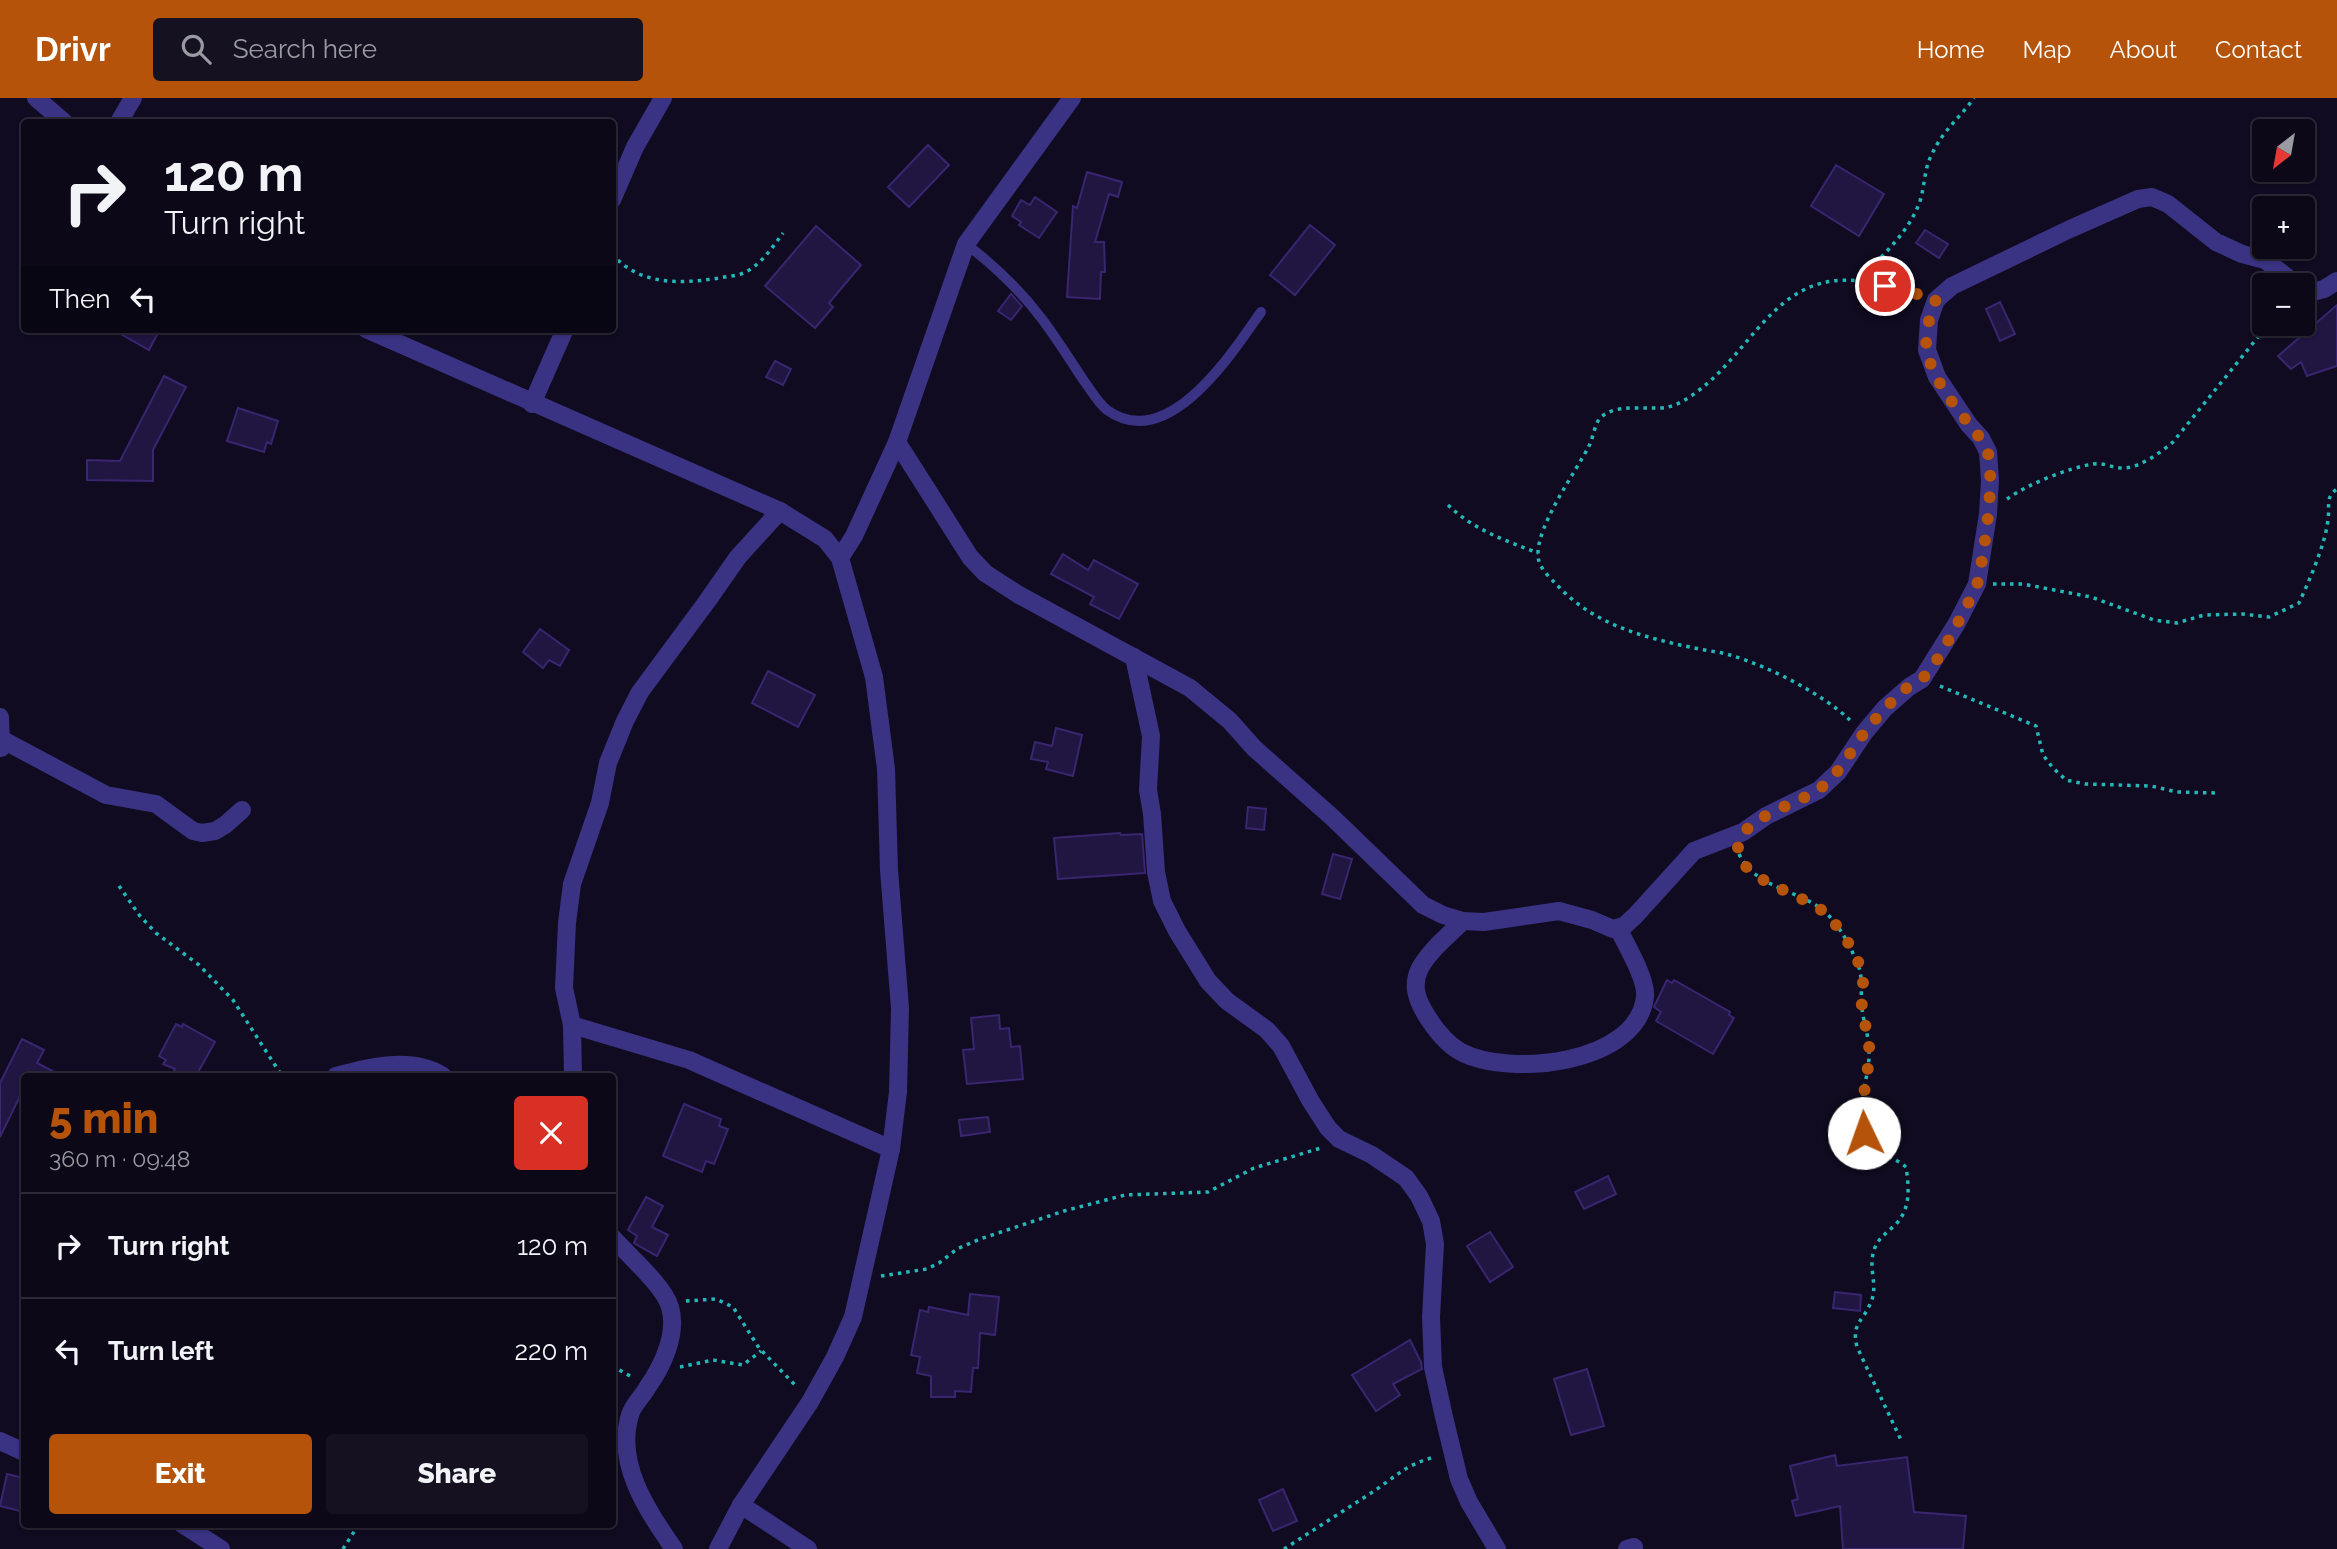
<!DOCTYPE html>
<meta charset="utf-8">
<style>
body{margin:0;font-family:Raleway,sans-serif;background:#151121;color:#f1f3f6;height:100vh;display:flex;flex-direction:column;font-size:26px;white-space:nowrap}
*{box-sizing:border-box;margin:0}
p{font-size:23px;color:#9a9aa2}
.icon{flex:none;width:38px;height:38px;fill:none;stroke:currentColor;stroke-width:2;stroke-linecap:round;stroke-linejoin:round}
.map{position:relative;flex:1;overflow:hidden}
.side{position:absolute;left:21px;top:975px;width:595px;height:455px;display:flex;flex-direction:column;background:#0c0818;border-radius:7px;box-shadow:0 2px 5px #0004,0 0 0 2px #2c2937}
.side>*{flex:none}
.top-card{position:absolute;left:21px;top:21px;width:595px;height:214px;border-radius:7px;box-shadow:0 2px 5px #0004,0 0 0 2px #2c2937;background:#0c0818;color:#f1f3f6;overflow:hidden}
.needle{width:46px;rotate:211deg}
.buttons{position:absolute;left:2252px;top:21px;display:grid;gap:14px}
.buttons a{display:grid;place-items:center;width:63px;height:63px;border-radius:7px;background:#0c0818;box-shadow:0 2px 5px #0004,0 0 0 2px #2c2937;font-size:35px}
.pin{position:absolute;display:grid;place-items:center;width:60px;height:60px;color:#fff;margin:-30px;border:4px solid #fff;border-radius:50%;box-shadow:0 2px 7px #0007}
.me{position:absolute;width:77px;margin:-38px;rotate:357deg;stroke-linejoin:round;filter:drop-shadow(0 0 5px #0008)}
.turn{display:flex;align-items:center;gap:24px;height:147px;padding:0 28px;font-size:32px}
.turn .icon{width:91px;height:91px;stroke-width:2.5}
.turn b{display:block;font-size:49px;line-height:60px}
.then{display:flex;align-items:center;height:66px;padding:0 28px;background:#0003;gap:14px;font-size:26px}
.round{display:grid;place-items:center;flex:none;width:74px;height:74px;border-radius:7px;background:#151121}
.headline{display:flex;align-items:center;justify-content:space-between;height:119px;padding:0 28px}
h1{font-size:42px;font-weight:800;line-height:52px;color:#b45309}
.primary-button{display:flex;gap:14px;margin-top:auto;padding:14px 28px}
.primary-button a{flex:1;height:80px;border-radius:7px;background:#b45309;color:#fff;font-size:28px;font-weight:800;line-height:80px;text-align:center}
.primary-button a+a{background:#151121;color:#f1f3f6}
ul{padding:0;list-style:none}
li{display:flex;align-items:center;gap:21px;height:105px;padding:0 28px;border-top:2px solid #2c2937}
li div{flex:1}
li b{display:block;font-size:26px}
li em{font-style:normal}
header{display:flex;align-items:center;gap:42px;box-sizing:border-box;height:98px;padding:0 35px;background:#b45309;color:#fff}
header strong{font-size:33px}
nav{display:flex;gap:38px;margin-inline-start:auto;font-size:24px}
.search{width:490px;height:63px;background:#151121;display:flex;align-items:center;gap:18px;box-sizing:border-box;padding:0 24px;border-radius:7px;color:#9a9aa2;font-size:26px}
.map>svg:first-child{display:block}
.building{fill:#211542;stroke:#392570;stroke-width:2}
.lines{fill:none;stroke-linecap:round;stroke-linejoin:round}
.path{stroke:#23b9b9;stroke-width:3.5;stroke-dasharray:3.5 5;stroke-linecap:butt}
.lane{stroke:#3a3283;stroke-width:10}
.street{stroke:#3a3283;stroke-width:18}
.route{stroke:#b45309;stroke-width:12;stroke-dasharray:0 21.6}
</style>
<header>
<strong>Drivr</strong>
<div class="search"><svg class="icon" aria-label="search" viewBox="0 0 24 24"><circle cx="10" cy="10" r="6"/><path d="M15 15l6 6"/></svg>Search here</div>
<nav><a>Home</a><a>Map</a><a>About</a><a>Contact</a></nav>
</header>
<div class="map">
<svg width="2337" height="1451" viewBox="0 0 2337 1451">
<rect width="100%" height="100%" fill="#100b20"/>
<g class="building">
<path d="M928 47 949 67 909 109 888 89Z"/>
<path d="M1836 67 1884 96 1859 138 1811 108Z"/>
<path d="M1087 74 1122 84 1118 99 1109 96 1095 144H1104L1105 174H1101L1100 201 1067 199 1073 108 1077 110Z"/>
<path d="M1035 99 1057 114 1039 140 1019 127 1021 124 1012 118 1021 102 1030 107Z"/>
<path d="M1310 127 1335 147 1295 197 1270 177Z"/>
<path d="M816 128 861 167 829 205 833 209 815 230 765 188Z"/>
<path d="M1925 132 1948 146 1939 160 1916 145Z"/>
<path d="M1011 196 1022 208 1011 222 998 213Z"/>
<path d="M2000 204 2015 236 2000 243 1986 211Z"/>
<path d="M2337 207V268L2307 278 2301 264 2291 271 2278 258Z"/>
<path d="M112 231H160L149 252Z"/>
<path d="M775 263 791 271 783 287 766 279Z"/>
<path d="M164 278 186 289 153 352V383L87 382V362L120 363Z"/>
<path d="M238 310 278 323 271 346 267 344 264 354 227 343Z"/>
<path d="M1063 456 1088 472 1094 462 1138 486 1119 521 1090 506 1094 499 1051 476Z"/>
<path d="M540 531 569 552 560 568 549 562 543 570 523 554Z"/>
<path d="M768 573 815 597 798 629 752 605Z"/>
<path d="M1056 630 1082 637 1073 678 1046 671 1048 664 1031 661 1035 644 1052 648Z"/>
<path d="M1248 709 1266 711 1264 732 1246 730Z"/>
<path d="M1120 735 1121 737 1142 736 1145 775 1058 781 1054 740Z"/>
<path d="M1333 756 1352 761 1340 801 1322 796Z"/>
<path d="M1667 882 1672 885 1674 882 1730 914 1729 917 1734 920 1713 956 1656 923 1661 914 1654 909Z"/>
<path d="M999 917 1000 931 1009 930 1011 949 1020 948 1023 981 967 986 963 952 974 951 971 920Z"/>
<path d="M176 926 182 929 183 926 215 944 196 978H184L174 973 175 971 163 966 166 962 159 958Z"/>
<path d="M22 941 44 952 37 965 62 978H24V990L0 1039V985Z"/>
<path d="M684 1006 721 1021 719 1028 728 1031 714 1066 706 1063 702 1074 663 1058Z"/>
<path d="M988 1019 990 1034 961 1038 959 1022Z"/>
<path d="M1608 1078 1616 1096 1584 1111 1575 1094Z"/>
<path d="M646 1099 663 1108 652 1129 668 1137 657 1158 634 1145 637 1138 628 1132Z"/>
<path d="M1490 1134 1513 1169 1490 1184 1467 1148Z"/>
<path d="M1835 1194 1861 1197 1860 1213 1833 1210Z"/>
<path d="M970 1196 999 1199 995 1237 980 1235 978 1270H973L971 1294 955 1293V1299H931V1278L917 1275 920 1259 911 1257 920 1212 928 1214 929 1209 968 1217Z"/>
<path d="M1410 1242 1421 1264 1422 1271 1393 1286 1400 1297 1376 1313 1352 1277Z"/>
<path d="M1587 1271 1604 1328 1571 1337 1554 1281Z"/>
<path d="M1835 1357 1837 1368 1907 1359 1914 1414 1966 1418 1963 1451H1843L1840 1408 1796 1418 1792 1403 1798 1401 1790 1368Z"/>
<path d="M7 1376 24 1380V1414L0 1408Z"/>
<path d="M1283 1391 1297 1423 1273 1433 1259 1402Z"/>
</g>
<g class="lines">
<g class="path">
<path d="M612 156C640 188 681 186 719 180 728 178 738 178 746 174 762 165 772 150 783 135"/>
<path d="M1857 183C1880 160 1909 135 1920 103 1925 87 1924 71 1932 56 1943 32 1959 21 1974 0"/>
<path d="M2007 401C2028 386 2068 370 2093 366 2104 364 2114 371 2125 370 2141 369 2161 354 2173 344L2258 239 2275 226"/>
<path d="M1448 407C1474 432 1504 442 1538 455"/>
<path d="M1993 486H2023L2091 499 2154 522 2177 525 2204 517 2242 516 2269 519 2299 505C2309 483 2326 445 2328 421 2330 408 2325 399 2337 391"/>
<path d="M1940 588 2036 628 2043 657 2053 670 2066 682 2085 686 2151 688 2177 694 2217 695"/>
<path d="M1850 622C1821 595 1768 568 1730 557 1720 554 1709 553 1699 551 1646 540 1595 528 1557 487 1549 479 1538 469 1538 457 1537 427 1575 375 1589 348 1593 340 1594 330 1598 323 1611 303 1650 313 1668 309 1684 305 1697 294 1709 284 1757 241 1783 174 1859 183 1880 186 1900 193 1921 198"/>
<path d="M1739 756C1753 787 1791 791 1817 808 1836 820 1848 844 1857 864 1864 880 1860 893 1862 911 1864 927 1870 941 1869 958 1869 985 1849 1022 1870 1046 1879 1056 1896 1060 1906 1069 1909 1089 1911 1110 1896 1126 1886 1136 1876 1141 1873 1156 1869 1173 1878 1188 1871 1204 1863 1224 1851 1225 1857 1249L1901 1342"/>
<path d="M119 788 140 818 156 835 199 867 233 902 282 978"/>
<path d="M881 1178 927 1171 939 1165 957 1151 980 1141 1064 1113 1125 1097 1208 1094 1254 1070 1321 1050"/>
<path d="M686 1203 716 1201 733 1209 759 1250 797 1289"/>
<path d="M612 1268 632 1279"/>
<path d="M680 1269 713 1262 743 1267 761 1253"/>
<path d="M343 1451 359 1426"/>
<path d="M1284 1451C1312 1433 1340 1415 1368 1397 1392 1382 1405 1366 1435 1359"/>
</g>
<path class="lane" d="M966 146C995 168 1020 192 1042 221 1057 241 1070 262 1084 283 1091 292 1098 305 1107 312 1168 356 1232 255 1261 214"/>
<g class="street">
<path d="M36 0 64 24"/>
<path d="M119 24 133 0"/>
<path d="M612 102 635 49 663 0"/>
<path d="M2303 191 2309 195 2324 191 2337 183"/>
<path d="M366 231 780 413 825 441 840 460 874 579 886 671 889 772 900 910 898 994 891 1051 853 1219 835 1259 810 1304 741 1407 718 1451"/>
<path d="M532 306 565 231"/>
<path d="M897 344 970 459 985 475 1019 497 1190 590 1230 623 1254 650 1333 720 1423 807 1443 817 1463 823 1484 824 1559 813 1592 822 1613 831 1624 828 1635 818 1694 753 1743 734 1766 718 1819 692 1838 674 1864 635 1885 610 1909 589 1922 581 1957 525 1977 486 1988 416 1990 382 1988 354 1981 340 1969 327 1937 279 1927 252 1929 222 1936 202 1952 188 2070 131 2138 101 2152 99 2168 106 2216 144 2242 156 2265 162 2297 187"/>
<path d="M840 460 854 438 897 344 966 146 1072 0"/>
<path d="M1134 559 1151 638 1148 692 1152 716 1156 774 1162 803 1177 833 1208 883 1227 903 1267 932 1281 948 1310 1002 1328 1030 1339 1041 1372 1057 1406 1080 1419 1098 1431 1123 1435 1146 1431 1219 1433 1269 1444 1319 1459 1381 1469 1404 1497 1451"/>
<path d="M0 619 1 650"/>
<path d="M1 641 106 697 156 706 193 733 202 735 215 733 225 727 242 712"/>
<path d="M1463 823C1449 837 1430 852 1420 870 1412 886 1416 900 1425 915 1434 930 1445 945 1461 954 1508 979 1637 967 1645 899 1647 881 1626 847 1618 830"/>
<path d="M572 927 689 962 891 1051"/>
<path d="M336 978C368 969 412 958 443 978"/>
<path d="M573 978 572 927 564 890 567 825 572 786 600 705 608 665 625 623 640 594 708 502 738 459 780 413"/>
<path d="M612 1139C629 1158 664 1188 670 1209 678 1236 662 1269 647 1290 642 1299 632 1308 630 1317 615 1366 648 1413 674 1451"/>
<path d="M0 1343 24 1354"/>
<path d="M741 1407 808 1451"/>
<path d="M182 1426 221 1451"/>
<path d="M1627 1451 1634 1449"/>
</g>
</g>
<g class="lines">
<path class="route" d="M1864 1035C1860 1008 1866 987 1869 961 1871 943 1864 927 1862 909 1861 900 1863 891 1863 883 1862 863 1844 837 1832 822 1813 796 1740 786 1738 751 1737 720 1798 707 1819 691 1840 676 1850 653 1865 634 1877 618 1891 604 1905 591 1911 587 1918 584 1923 580 1939 563 1951 537 1962 517 1967 506 1975 495 1978 483 1984 455 1996 378 1987 352 1983 341 1975 335 1969 326 1953 306 1932 279 1927 253 1924 236 1930 217 1936 201L1885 188"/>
</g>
</svg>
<div class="buttons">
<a><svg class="needle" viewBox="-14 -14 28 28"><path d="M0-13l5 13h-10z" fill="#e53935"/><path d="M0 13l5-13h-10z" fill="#9a9aa2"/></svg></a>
<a>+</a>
<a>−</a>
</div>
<div class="pin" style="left:1885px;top:188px;background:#d93025"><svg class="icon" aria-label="arrive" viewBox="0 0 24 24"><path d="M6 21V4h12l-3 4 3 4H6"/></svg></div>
<svg class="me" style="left:1864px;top:1035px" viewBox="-20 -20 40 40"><circle r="19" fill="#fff"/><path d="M0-13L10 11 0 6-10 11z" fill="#b45309"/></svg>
<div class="top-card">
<div class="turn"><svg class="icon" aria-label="right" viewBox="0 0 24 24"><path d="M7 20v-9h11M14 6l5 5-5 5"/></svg><div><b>120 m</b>Turn right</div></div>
<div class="then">Then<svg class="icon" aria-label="left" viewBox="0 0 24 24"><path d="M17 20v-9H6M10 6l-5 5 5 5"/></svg></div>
</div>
<section class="side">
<div class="headline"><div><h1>5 min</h1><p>360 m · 09:48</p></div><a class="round" style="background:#d93025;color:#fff"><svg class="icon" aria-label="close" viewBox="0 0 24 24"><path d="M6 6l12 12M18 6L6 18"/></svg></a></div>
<ul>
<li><svg class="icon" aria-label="right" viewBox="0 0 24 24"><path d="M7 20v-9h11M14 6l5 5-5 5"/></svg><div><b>Turn right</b></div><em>120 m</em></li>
<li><svg class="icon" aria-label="left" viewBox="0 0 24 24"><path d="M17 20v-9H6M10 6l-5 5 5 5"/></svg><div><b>Turn left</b></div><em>220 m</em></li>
</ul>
<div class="primary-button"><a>Exit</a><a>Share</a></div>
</section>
</div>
